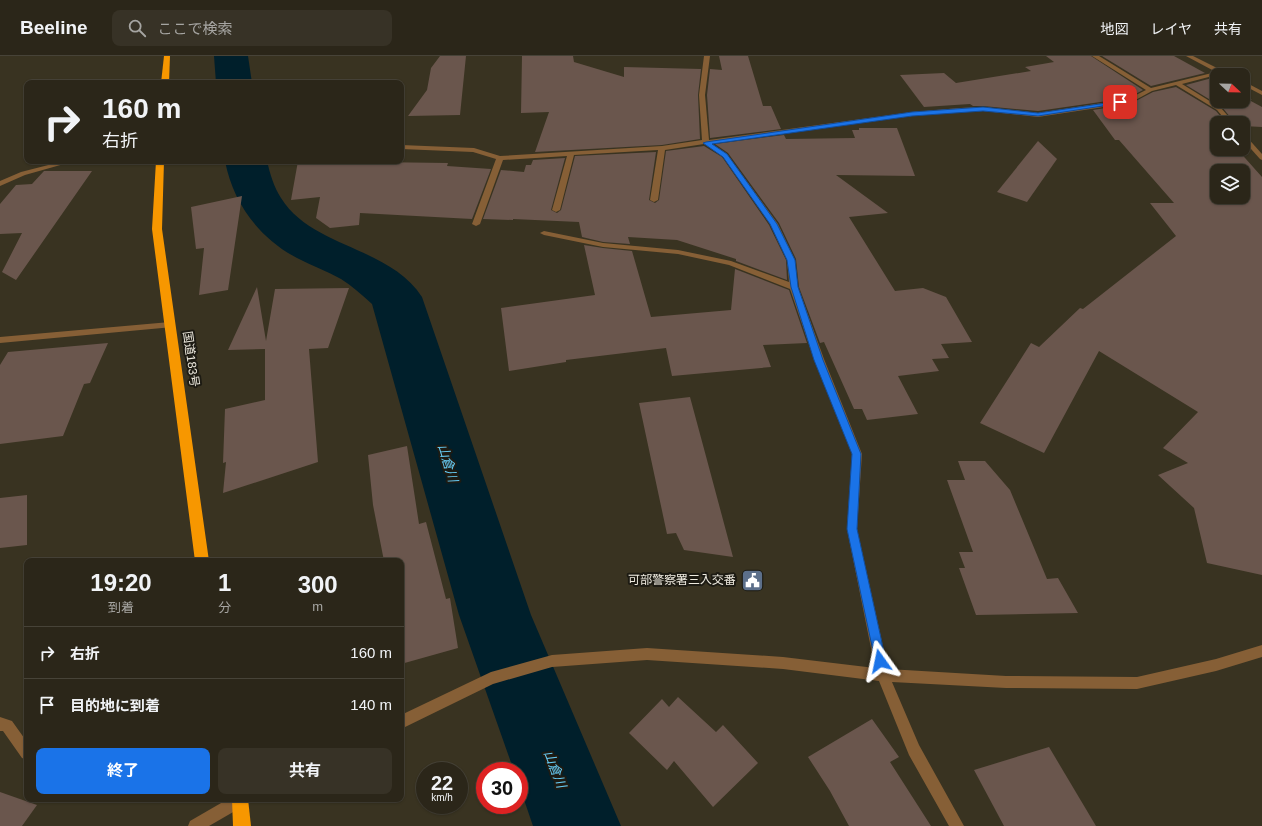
<!DOCTYPE html>
<html lang="ja">
<meta charset="utf-8">
<style>
body{margin:0;font-family:Helvetica,"Noto Sans JP",sans-serif;background:#373226;color:#f1f3f6;height:100vh;display:flex;flex-direction:column;font-size:15px;white-space:nowrap}
*{box-sizing:border-box;margin:0}
p{font-size:13px;color:#a6a5a2}
.icon{flex:none;width:22px;height:22px;fill:none;stroke:currentColor;stroke-width:2;stroke-linecap:round;stroke-linejoin:round}
.map{position:relative;flex:1;overflow:hidden}
.panel{position:absolute;left:24px;top:502px;width:380px;height:244px;display:flex;flex-direction:column;background:#2b2619;border-radius:8px;box-shadow:0 1px 3px #0004,0 0 0 1px #474338}
.panel>*{flex:none}
.top-card{position:absolute;left:24px;top:24px;width:380px;height:84px;border-radius:8px;box-shadow:0 1px 3px #0004,0 0 0 1px #474338;background:#2b2619;color:#f1f3f6;overflow:hidden}
.needle{width:26px;rotate:112deg}
.tools{position:absolute;left:1210px;top:12px;display:grid;gap:8px}
.tools a{display:grid;place-items:center;width:40px;height:40px;border-radius:8px;background:#2b2619;box-shadow:0 1px 3px #0004,0 0 0 1px #474338;font-size:20px}
.speed{position:absolute;left:416px;top:706px;display:flex;gap:8px;font-size:20px;font-weight:700;text-align:center}
.speed>*{display:grid;place-content:center;width:52px;height:52px;border-radius:50%;background:#2b2619;box-shadow:0 1px 3px #0004,0 0 0 1px #474338;line-height:1}
.speed small{font-size:10px;font-weight:400}
.speed .limit{border:6px solid #d22;background:#fff;color:#111}
.pin{position:absolute;display:grid;place-items:center;width:34px;height:34px;color:#fff;margin:-17px;border-radius:8px;box-shadow:0 2px 6px #0006}
.me{position:absolute;width:44px;margin:-22px;rotate:348deg;stroke-linejoin:round;filter:drop-shadow(0 0 3px #0008)}
.turn{display:flex;align-items:center;gap:14px;height:84px;padding:0 12px;font-size:18px}
.turn .icon{width:52px;height:52px;stroke-width:2.5}
.turn b{display:block;font-size:28px;line-height:34px}
.eta{display:flex;justify-content:space-evenly;align-items:center;height:68px;text-align:center}
.eta b{font-size:24px;font-weight:700;line-height:28px}
.cta{display:flex;gap:8px;margin-top:auto;padding:8px 12px}
.cta a{flex:1;height:46px;border-radius:8px;background:#1a73e8;color:#fff;font-size:16px;font-weight:700;line-height:46px;text-align:center}
.cta a+a{background:#373226;color:#f1f3f6}
ul{padding:0;list-style:none}
li{display:flex;align-items:center;gap:12px;height:52px;padding:0 12px;border-top:1px solid #474338}
li div{flex:1}
li b{display:block;font-size:15px}
li em{font-style:normal}
header{display:flex;align-items:center;gap:24px;box-sizing:border-box;height:56px;padding:0 20px;background:#2b2619;border-bottom:1px solid #474338}
header strong{font-size:19px}
nav{display:flex;gap:22px;margin-inline-start:auto;font-size:14px}
.search{width:280px;height:36px;background:#373226;display:flex;align-items:center;gap:10px;box-sizing:border-box;padding:0 14px;border-radius:8px;color:#a6a5a2;font-size:15px}
.map>svg:first-child{display:block}
.lines{fill:none;stroke-linecap:round;stroke-linejoin:round}
.river{fill:#001f2b;fill-rule:evenodd}
.building{fill:#6a564d;fill-rule:evenodd}
.minor{fill:#865f36;fill-rule:evenodd}
.highway{fill:#f79700;fill-rule:evenodd}
.route{fill:#1a73e8;stroke:#114b97}
.labels{text-anchor:middle;dominant-baseline:central;stroke-width:4;stroke-linejoin:round;paint-order:stroke}
.street-label{font-size:12px;fill:#eeeadf;stroke:#1d1b13}
.poi-label{font-size:12px;fill:#eeeadf;stroke:#1d1b13;text-anchor:end}
.water-label{font-size:13px;font-style:italic;fill:#67cdf6;stroke:#1d1b13}
</style>
<header>
<strong>Beeline</strong>
<div class="search"><svg class="icon" aria-label="search" viewBox="0 0 24 24"><circle cx="10" cy="10" r="6"/><path d="M15 15l6 6"/></svg>ここで検索</div>
<nav><a>地図</a><a>レイヤ</a><a>共有</a></nav>
</header>
<div class="map">
<svg width="1262" height="770" viewBox="0 0 1262 770">
<rect width="100%" height="100%" fill="#393321"/>
<g class="lines">
<g class="river">
<path d="M214 0H248L252 27H216Z"/>
<path d="M225 105H267C270 118 274 131 281 142 312 192 389 190 422 241L531 559 621 770H533L519 729V715H514L459 559 372 248C362 239 352 230 341 223 327 215 312 210 297 202 259 182 233 147 225 105Z"/>
</g>
</g>
<g class="building">
<path d="M440 0H466L460 59 408 60 427 34 431 12Z"/>
<path d="M522 0H573L574 6 624 21V11L701 13 698 39 700 83 662 89 535 96 549 56 521 57Z"/>
<path d="M719 0H748L763 50H771L781 73 710 82 707 39 710 13 722 14Z"/>
<path d="M1046 0H1091L1143 34 1128 42 1038 55 983 50H973L970 48 924 51 900 19 944 17 956 27 1031 15 1025 11 1054 6Z"/>
<path d="M1102 0H1174L1205 17 1151 30Z"/>
<path d="M1212 22 1217 24V45H1243V39L1252 44H1249L1262 51V71L1243 70V67H1235L1222 51 1186 29Z"/>
<path d="M1176 31 1216 55 1226 67H1217L1216 68 1217 93H1237L1262 121V519L1207 507 1194 452 1158 419 1188 407 1163 392 1198 356 1099 295 1044 397 980 367 1031 287 1039 291 1080 252 1083 253 1176 180 1150 147H1174L1119 84H1115L1093 54 1130 48 1153 36ZM1217 115H1243V141H1217Z"/>
<path d="M859 72H897L915 120 836 119 888 157 849 161 895 235 923 232 946 241 972 286 941 288 949 302 932 303 939 315 898 320 918 358 867 364 862 353H854L824 286 820 287 799 231 796 203 779 167 728 97 715 88 784 79 786 83 855 82 852 74H859Z"/>
<path d="M1038 85 1057 103 1027 146 997 136Z"/>
<path d="M704 90 722 101 769 169 786 204 787 224 736 205V203L677 184 628 181 630 188 603 186 582 181 579 166 513 163V164L483 163 501 114 524 116 526 109H531L533 104 565 102 551 154 557 157 561 154 575 100 656 96 649 144 655 147 659 144 666 95Z"/>
<path d="M298 105 448 107 447 110 491 113 472 163 360 157 359 169 330 172 316 162 320 141 291 144Z"/>
<path d="M44 115H92L16 224 2 216 22 177 0 178V148L16 129 32 128Z"/>
<path d="M242 140 228 234 199 239 204 192 196 193 191 151Z"/>
<path d="M584 189 603 192 632 195 651 261 731 254 735 213 789 234 807 287 763 289 771 311 672 320 666 292 566 304V306L509 315 501 252 595 239Z"/>
<path d="M257 231 266 285 275 233 349 232 328 292 309 293 318 406 223 437 226 406 223 407 225 353 265 344V293L228 294Z"/>
<path d="M108 287 90 327 84 328 63 380 0 388V309L8 296Z"/>
<path d="M690 341 707 404 733 501 684 494 676 477 667 478 639 347Z"/>
<path d="M407 390 419 468 426 466 446 543 450 542 458 592 401 608V505H384L373 449 368 399Z"/>
<path d="M958 405H985L1010 434 1047 523 1058 522 1078 557 976 559 959 512H965L959 496H973L947 424H965Z"/>
<path d="M27 439V489L0 492V442Z"/>
<path d="M678 641 716 676 723 669 758 707 713 751 674 705 667 714 629 677 662 643 669 651Z"/>
<path d="M872 663 899 701 890 706 931 770H849L830 735 808 701Z"/>
<path d="M1049 691 1096 770H1004L974 714Z"/>
<path d="M0 736 37 749 22 770H0Z"/>
</g>
<g class="lines">
<g class="minor">
<path d="M704 0H710L705 39 709 84 912 56 960 52 983 51 1038 57 1128 43 1146 34 1092 0H1099L1151 32 1216 16 1186 0H1193L1225 16V18H1220L1182 28 1221 52 1234 67H1228L1217 54 1176 29 1152 35 1130 47 1038 61 983 55 960 56 912 60 711 87 727 98 778 168 795 204 798 231 824 303 862 398 857 473 888 613 1006 620 1137 621 1216 603 1262 589V601L1216 615 1137 633 1006 632 892 626 919 689 964 770H949L909 699 879 625 783 613 647 604 552 611 493 628 401 673V659L491 616 552 599 647 592 783 601 875 612 847 473 852 398 814 303 790 233 729 209 678 198 603 191 544 179 540 177 544 175 603 187 678 194 731 205 789 226 787 204 770 168 723 100 704 88 665 94 658 144 654 146 650 144 658 94 574 99 560 154 556 156 552 154 567 100 503 104 480 168 476 170 472 168 496 103 473 96 401 93V89L474 92 500 100 662 90 702 84 699 39Z"/>
<path d="M1243 25 1262 35V39L1243 29Z"/>
<path d="M1243 78 1245 79 1262 98V104L1260 103 1243 84Z"/>
<path d="M64 105 71 106 25 119 0 130V125L21 116Z"/>
<path d="M170 266 174 269 173 271 0 287V281Z"/>
<path d="M0 661 12 665 27 686V704L22 702 3 675H0Z"/>
<path d="M228 743H249L247 748 209 770H188L190 765Z"/>
</g>
<g class="highway">
<path d="M164 0H170L169 27H161Z"/>
<path d="M156 105H164L162 173 209 505H195L152 173Z"/>
<path d="M232 743H248L251 770H233Z"/>
</g>
</g>
<path class="route" d="M1120 45 1123 46 1122 47 1038 60 983 55 912 60 712 88 727 98 777 168 795 204 798 231 823 304 861 398 857 473 886 605 884 609 880 610 876 609 847 473 852 398 814 304 791 231 787 204 770 168 723 101 703 87 706 86 912 56 983 51 1038 57Z"/>
<defs>
<symbol id="civic-square" viewBox="-11 -11 22 22"><rect x="-9" y="-9" width="18" height="18" rx="4" fill="#5c6f8a" stroke="#1d1b13"/><path d="M-.6-6.5H3V-4.5H.6V-3L4-1V1h2V6H-6V1h2V-1L-.6-3ZM-1.2 2.5V6h2.4V2.5Z" fill="#fff"/></symbol>
</defs>
<g fill-rule="evenodd">
<use href="#civic-square" x="740" y="512" width="25" height="25"/>
</g>
<g class="labels">
<g class="street-label">
<text transform="translate(191 303) rotate(82)">国道183号</text>
</g>
<g class="poi-label">
<text x="736" y="524">可部警察署三入交番</text>
</g>
<g class="water-label">
<text transform="translate(448 407) rotate(73)">山倉川</text>
<text transform="translate(555 713) rotate(69)">山倉川</text>
</g>
</g>
</svg>
<div class="tools">
<a><svg class="needle" viewBox="-14 -14 28 28"><path d="M0-13l5 13h-10z" fill="#e53935"/><path d="M0 13l5-13h-10z" fill="#a6a5a2"/></svg></a>
<a><svg class="icon" aria-label="search" viewBox="0 0 24 24"><circle cx="10" cy="10" r="6"/><path d="M15 15l6 6"/></svg></a>
<a><svg class="icon" aria-label="layers" viewBox="0 0 24 24"><path d="M12 4l9 5-9 5-9-5zM3 14l9 5 9-5"/></svg></a>
</div>
<div class="speed"><div>22<small>km/h</small></div><div class="limit">30</div></div>
<div class="pin" style="left:1120px;top:46px;background:#d93025"><svg class="icon" aria-label="arrive" viewBox="0 0 24 24"><path d="M6 21V4h12l-3 4 3 4H6"/></svg></div>
<svg class="me" style="left:880px;top:605px" viewBox="-20 -20 40 40"><path d="M0-17L14 15 0 8-14 15z" fill="#1a73e8" stroke="#fff" stroke-width="4"/></svg>
<div class="top-card">
<div class="turn"><svg class="icon" aria-label="right" viewBox="0 0 24 24"><path d="M7 20v-9h11M14 6l5 5-5 5"/></svg><div><b>160 m</b>右折</div></div>
</div>
<section class="panel">
<div class="eta">
<div><b>19:20</b><p>到着</p></div>
<div><b>1</b><p>分</p></div>
<div><b>300</b><p>m</p></div>
</div>
<ul>
<li><svg class="icon" aria-label="right" viewBox="0 0 24 24"><path d="M7 20v-9h11M14 6l5 5-5 5"/></svg><div><b>右折</b></div><em>160 m</em></li>
<li><svg class="icon" aria-label="arrive" viewBox="0 0 24 24"><path d="M6 21V4h12l-3 4 3 4H6"/></svg><div><b>目的地に到着</b></div><em>140 m</em></li>
</ul>
<div class="cta"><a>終了</a><a>共有</a></div>
</section>
</div>
